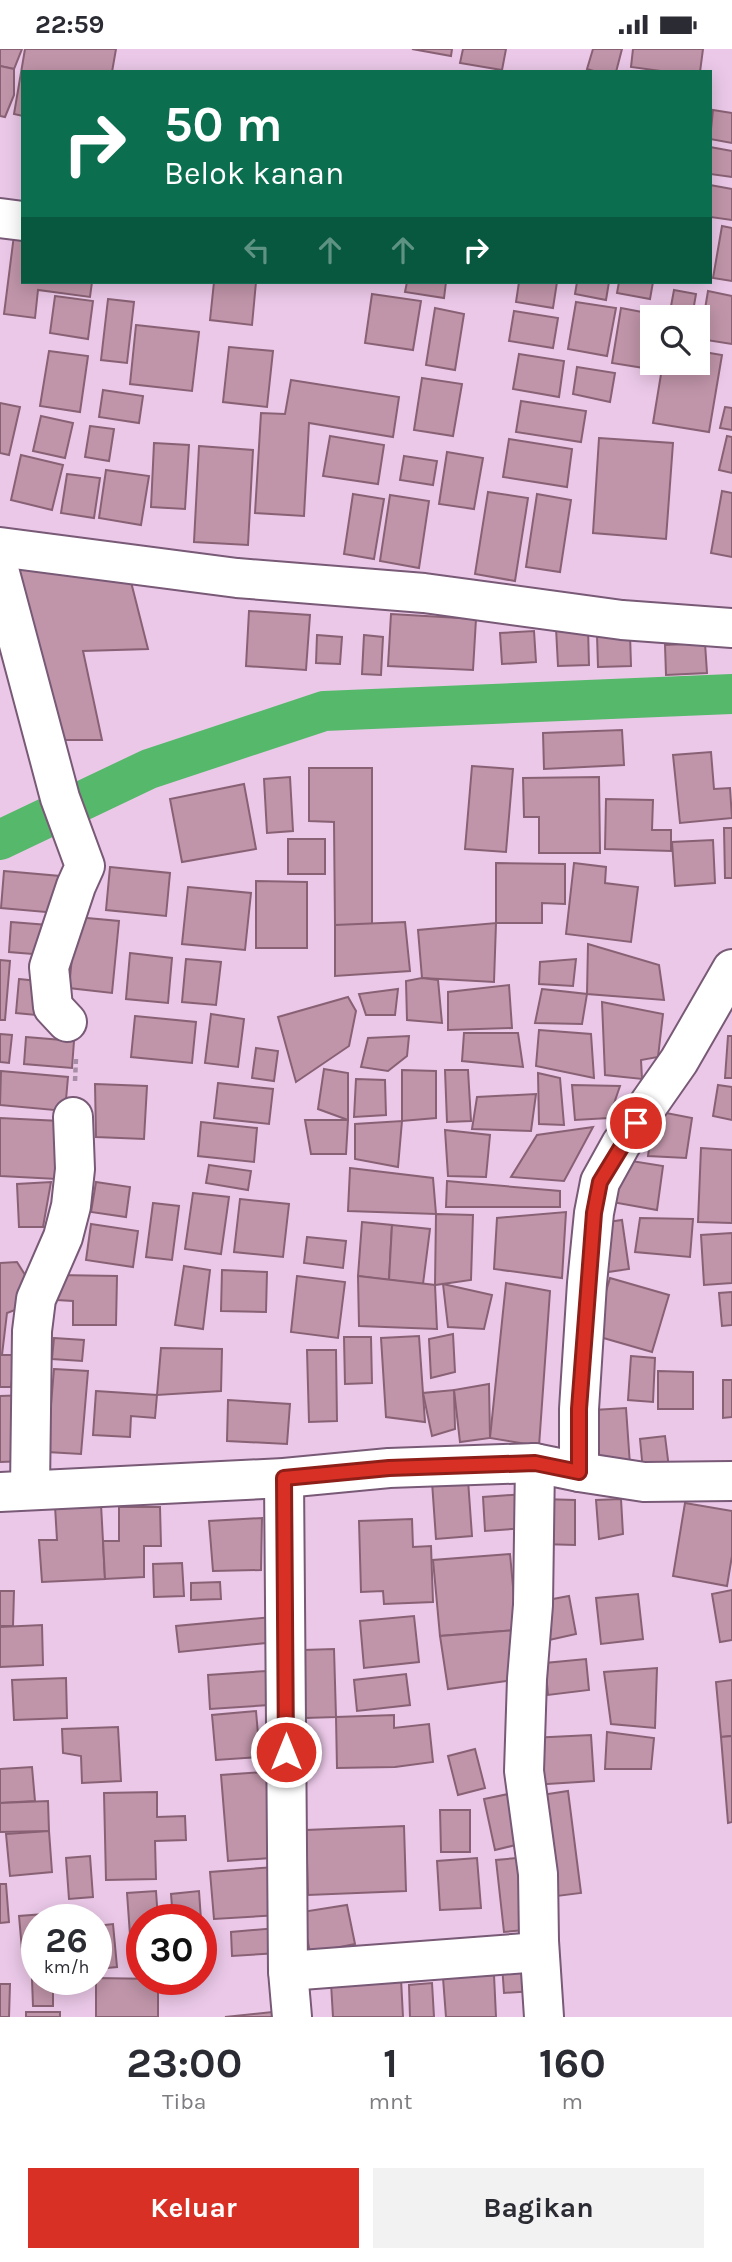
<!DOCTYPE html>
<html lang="id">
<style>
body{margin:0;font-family:Karla,sans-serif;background:#f2f2f3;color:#2b2b33;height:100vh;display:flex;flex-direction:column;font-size:26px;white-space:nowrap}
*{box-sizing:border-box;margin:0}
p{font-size:23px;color:#7c7c81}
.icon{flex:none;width:38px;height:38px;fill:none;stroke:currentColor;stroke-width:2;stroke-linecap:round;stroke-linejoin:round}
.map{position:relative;height:1968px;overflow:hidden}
.drawer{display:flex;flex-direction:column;background:#fff;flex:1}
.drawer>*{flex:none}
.banner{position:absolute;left:21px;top:21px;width:691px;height:214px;border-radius:0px;box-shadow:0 4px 18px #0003;background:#0b6e4f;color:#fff;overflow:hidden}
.fabs{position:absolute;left:640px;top:256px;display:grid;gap:14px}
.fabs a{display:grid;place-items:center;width:70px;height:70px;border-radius:0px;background:#fff;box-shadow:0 4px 18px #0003;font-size:35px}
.speed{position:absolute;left:21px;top:1855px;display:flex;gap:14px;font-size:35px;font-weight:700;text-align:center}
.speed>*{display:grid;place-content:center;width:91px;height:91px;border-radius:50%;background:#fff;box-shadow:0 4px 18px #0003;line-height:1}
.speed small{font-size:18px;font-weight:400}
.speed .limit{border:10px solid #d22;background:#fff;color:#111}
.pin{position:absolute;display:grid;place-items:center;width:60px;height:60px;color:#fff;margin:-30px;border:4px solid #fff;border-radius:50%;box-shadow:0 2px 7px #0007}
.me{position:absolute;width:77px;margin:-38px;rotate:0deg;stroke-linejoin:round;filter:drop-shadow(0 0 5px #0008)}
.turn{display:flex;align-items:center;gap:24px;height:147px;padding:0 28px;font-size:32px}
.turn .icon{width:91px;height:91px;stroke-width:2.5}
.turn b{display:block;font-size:49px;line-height:60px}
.lanes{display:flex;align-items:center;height:66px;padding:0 28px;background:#0003;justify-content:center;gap:35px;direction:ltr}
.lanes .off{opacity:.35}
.eta{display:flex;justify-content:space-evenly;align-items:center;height:119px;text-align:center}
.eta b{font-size:42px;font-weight:700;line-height:49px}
.button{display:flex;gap:14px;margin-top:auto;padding:14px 28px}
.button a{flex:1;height:80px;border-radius:0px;background:#d93025;color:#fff;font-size:28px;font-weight:700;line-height:80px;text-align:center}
.button a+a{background:#f2f2f3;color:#2b2b33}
.status{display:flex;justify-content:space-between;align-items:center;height:49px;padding:0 35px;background:#fff;direction:ltr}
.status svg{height:19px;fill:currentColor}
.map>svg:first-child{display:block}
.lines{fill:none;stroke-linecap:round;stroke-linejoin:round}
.canal{stroke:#56b86b;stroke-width:40}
.building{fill:#c095a9;stroke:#896174;stroke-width:2}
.minor-casing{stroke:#785976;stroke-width:42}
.path{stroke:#a98ea7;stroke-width:4.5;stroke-dasharray:5 3.5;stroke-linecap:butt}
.minor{stroke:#fff;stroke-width:38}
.route-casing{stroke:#8d1f18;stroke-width:18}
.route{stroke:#d93025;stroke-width:12}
</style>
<div class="status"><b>22:59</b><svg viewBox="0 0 49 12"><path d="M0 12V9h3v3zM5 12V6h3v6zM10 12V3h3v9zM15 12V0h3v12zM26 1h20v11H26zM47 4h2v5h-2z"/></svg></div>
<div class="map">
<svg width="732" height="1968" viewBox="0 0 732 1968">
<rect width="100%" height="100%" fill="#ebc8e8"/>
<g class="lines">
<path class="canal" d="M0 791 149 720 324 662 732 645"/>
</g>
<g class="building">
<path d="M0 0H22L14 20 0 17Z"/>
<path d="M25 0H116L112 23H23V67L14 65Z"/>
<path d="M412 0H452L451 7Z"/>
<path d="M463 0H506L502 21 460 14Z"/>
<path d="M593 0H622L616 23H597L587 20Z"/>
<path d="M633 0H703L700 23H668L631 18Z"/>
<path d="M0 17 14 20V46L5 68 0 67Z"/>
<path d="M713 61 732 64V94L710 90Z"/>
<path d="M710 98 732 102V128L710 125Z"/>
<path d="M710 136 732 140V171L710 168Z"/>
<path d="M722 177 732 179V232L713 229Z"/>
<path d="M14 186 23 187V233H92L90 248 38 241 35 269 4 265Z"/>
<path d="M214 233H256L252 276 210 271Z"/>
<path d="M407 233H446L444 249 405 243Z"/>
<path d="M519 233H557L553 259 516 253Z"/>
<path d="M577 233H609L606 251 575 245Z"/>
<path d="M619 233H653L650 250 617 244Z"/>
<path d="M674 241 696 245 692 268H669Z"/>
<path d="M708 242 732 247V295L700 290Z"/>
<path d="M372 245 421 252 413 301 365 294Z"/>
<path d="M55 247 93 252 88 290 50 284Z"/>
<path d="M108 250 134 253 127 314 101 311Z"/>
<path d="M576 253 616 259 607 307 568 300Z"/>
<path d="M435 259 464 265 455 321 426 316Z"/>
<path d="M621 259 653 265 644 319 612 314Z"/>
<path d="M514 262 558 269 553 299 509 292Z"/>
<path d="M136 276 199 283 192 342 130 335Z"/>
<path d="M229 298 273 302 267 358 223 353Z"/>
<path d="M49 302 88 307 80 363 40 357Z"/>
<path d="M698 302 722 306 709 383 653 374 663 313H698Z"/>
<path d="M519 305 564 312 559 348 513 340Z"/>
<path d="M577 318 615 324 610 353 573 345Z"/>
<path d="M422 329 462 335 453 387 414 381Z"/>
<path d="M291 331 399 348 393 388 309 374 304 467 255 464 261 364 285 365Z"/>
<path d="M103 341 143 347 139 374 99 368Z"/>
<path d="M521 352 586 362 581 393 516 383Z"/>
<path d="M0 354 20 358 9 406 0 404Z"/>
<path d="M725 358 732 359V381L720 379Z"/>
<path d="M41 367 73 374 65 409 33 402Z"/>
<path d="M90 377 114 380 109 412 85 408Z"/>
<path d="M330 387 384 396 378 435 323 427Z"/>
<path d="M727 387 732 388V424L719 421Z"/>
<path d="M599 389 673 394 666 490 593 484Z"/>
<path d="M509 390 572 400 567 438 503 428Z"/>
<path d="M154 394 189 396 185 460 151 458Z"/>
<path d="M199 397 253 401 248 496 194 493Z"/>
<path d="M447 403 483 409 474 460 439 455Z"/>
<path d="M21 406 63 416 52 461 11 451Z"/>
<path d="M404 407 437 412 433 436 400 431Z"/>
<path d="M106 421 149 427 141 476 99 469Z"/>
<path d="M67 425 100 429 94 469 61 464Z"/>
<path d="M722 442 732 444V508L711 504Z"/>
<path d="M488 443 528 449 515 532 475 525Z"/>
<path d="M353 445 384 450 374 510 344 505Z"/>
<path d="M537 445 571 451 560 523 526 518Z"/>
<path d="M390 446 429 452 419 519 380 512Z"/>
<path d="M11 517 131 533 148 600 83 602 102 691H57Z"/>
<path d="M249 562 310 566 306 621 246 617Z"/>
<path d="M391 565 476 570 473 621 388 617Z"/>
<path d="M588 578 589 616 558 617 556 579Z"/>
<path d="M534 582 536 613 502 615 500 584Z"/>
<path d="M630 585 631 617 598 618 597 586Z"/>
<path d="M317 586 342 588 340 615 316 614Z"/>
<path d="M364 586 383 588 381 626 362 625Z"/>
<path d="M705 594 707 624 666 626 665 596Z"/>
<path d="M622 681 624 716 544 720 543 684Z"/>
<path d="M711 703 714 740 730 739 732 769 680 774 673 706Z"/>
<path d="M472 717 513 720 506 803 465 800Z"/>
<path d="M309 719H372V876H335L334 773 309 772Z"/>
<path d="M290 728 293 782 267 784 264 730Z"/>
<path d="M599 728 600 804H539V768H524L523 729Z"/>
<path d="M244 735 256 800 182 813 170 750Z"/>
<path d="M606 750 653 751 652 781H671V802L605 800Z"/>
<path d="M724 779H732V829H725Z"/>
<rect x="288" y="790" width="37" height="35"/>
<path d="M713 791 715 834 675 837 672 793Z"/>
<path d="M496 814 565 815V855L542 854V874H496Z"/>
<path d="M574 814 606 818 605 834 638 838 631 893 566 885Z"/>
<path d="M110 818 170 824 166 867 106 861Z"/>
<path d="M4 822 60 827 57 864 1 859Z"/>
<path d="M256 832 307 833V899H256Z"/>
<path d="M188 838 251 844 245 901 182 895Z"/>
<path d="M76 868 119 872 112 944 69 939Z"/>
<path d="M11 873 48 876 45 906 9 903Z"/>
<path d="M405 873 410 922 335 927V876Z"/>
<path d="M496 874 494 933 422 929 418 881Z"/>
<path d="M588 895 659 916 664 951 587 945Z"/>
<path d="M130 904 172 909 168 954 126 950Z"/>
<path d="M186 910 221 913 216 956 182 953Z"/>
<path d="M576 910 573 937 539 935 540 913Z"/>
<path d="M0 911 10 912 5 971H0Z"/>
<path d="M422 929 438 931 442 974 407 971 406 932Z"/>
<path d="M19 930 38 932 36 966 16 964Z"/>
<path d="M509 936 512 979 448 981V943Z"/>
<path d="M398 940 395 966H366L359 945Z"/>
<path d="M542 940 587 945 582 975 535 974Z"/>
<path d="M348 948 356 962 349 997 296 1033 278 968Z"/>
<path d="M602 953 663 965 658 1008 641 1011 642 1030 605 1026Z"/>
<path d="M211 965 244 970 238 1018 205 1014Z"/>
<path d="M135 967 196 973 192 1014 131 1008Z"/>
<path d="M539 981 591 985 594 1029 536 1017Z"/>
<path d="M464 984H518L523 1018 462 1012Z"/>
<path d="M0 985 12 986 9 1014 0 1013Z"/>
<path d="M409 987 407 1007 388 1022 361 1018 368 989Z"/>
<path d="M728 987H732V1029H725Z"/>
<path d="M26 988 74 992 72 1019 24 1015Z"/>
<path d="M256 999 278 1002 274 1032 252 1029Z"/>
<path d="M324 1020 348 1024V1071L318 1060Z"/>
<path d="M402 1021 436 1022V1069L402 1072Z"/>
<path d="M445 1021H468L471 1072 447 1073Z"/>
<path d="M1 1022 68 1028 65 1062 0 1056Z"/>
<path d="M538 1024 560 1029 564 1076 539 1075Z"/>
<path d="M356 1030 385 1031 386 1066 354 1068Z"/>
<path d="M218 1034 273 1040 269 1075 214 1069Z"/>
<path d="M95 1035 147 1037 144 1090 96 1088Z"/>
<path d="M572 1036 620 1037 609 1069 575 1071Z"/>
<path d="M718 1036 732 1038V1071L713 1067Z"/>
<path d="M536 1045 531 1082 472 1080 477 1048Z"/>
<path d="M661 1063 692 1069 686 1109 648 1107 652 1078Z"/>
<path d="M0 1069 60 1072 57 1130 0 1127Z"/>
<path d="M305 1071H348L346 1105H311Z"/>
<path d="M402 1072 398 1118 355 1110V1075Z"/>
<path d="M201 1073 257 1079 254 1113 198 1107Z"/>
<path d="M593 1078 564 1132 511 1128 537 1086Z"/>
<path d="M445 1081 490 1086 486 1128 448 1127Z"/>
<path d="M701 1099 732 1101V1174L698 1173Z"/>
<path d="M619 1110 663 1117 657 1161 612 1153Z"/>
<path d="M209 1116 251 1122 248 1141 206 1134Z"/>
<path d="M350 1119 433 1129 436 1165 348 1162Z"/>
<path d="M447 1132 560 1142V1158H446Z"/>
<path d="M51 1133 43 1178H19L17 1135Z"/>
<path d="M96 1133 130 1138 126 1168 91 1163Z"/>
<path d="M193 1144 229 1148 221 1205 185 1200Z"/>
<path d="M240 1150 289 1155 283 1208 234 1203Z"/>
<path d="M153 1154 179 1157 172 1211 146 1208Z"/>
<path d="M566 1163 562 1229 494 1220 497 1169Z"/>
<path d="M436 1165 473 1166 471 1231 435 1236Z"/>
<path d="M640 1169 693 1170 690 1208 635 1203Z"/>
<path d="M622 1171 629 1220 601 1224 594 1175Z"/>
<path d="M362 1173 392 1176 389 1231 358 1227Z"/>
<path d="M91 1175 138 1182 133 1218 86 1211Z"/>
<path d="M392 1176 430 1180 423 1235 389 1231Z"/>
<path d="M732 1184V1234L704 1236 701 1186Z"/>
<path d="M307 1188 346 1192 343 1219 304 1214Z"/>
<path d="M17 1213 27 1229 20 1259 7 1264 2 1306H16L11 1338H0V1214Z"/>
<path d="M184 1217 210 1221 203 1280 175 1276Z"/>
<path d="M222 1221 267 1223 266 1263 221 1262Z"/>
<path d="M57 1226 117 1227 116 1276H73V1252L57 1251Z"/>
<path d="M297 1227 345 1233 338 1289 291 1283Z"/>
<path d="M358 1227 435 1236 437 1280 359 1277Z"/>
<path d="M610 1229 669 1246 652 1303 593 1286Z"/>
<path d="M506 1234 550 1242 539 1397 490 1389Z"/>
<path d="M443 1235 492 1246 484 1280 448 1278Z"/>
<path d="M732 1243V1276L722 1277 719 1244Z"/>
<path d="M453 1285 455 1323 431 1329 429 1290Z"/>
<path d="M419 1287 425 1373 386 1368 381 1289Z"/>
<path d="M344 1288H371L372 1334 345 1335Z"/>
<path d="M54 1289 84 1291 82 1312 52 1310Z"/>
<path d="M161 1299 222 1300 221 1342 157 1346Z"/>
<path d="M307 1301H336L337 1372 309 1373Z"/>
<path d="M631 1307 655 1309 653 1353 628 1351Z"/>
<path d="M54 1320 88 1322 81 1405 47 1403Z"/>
<path d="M658 1322 693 1323V1360H658Z"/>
<path d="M723 1331H732V1368L723 1369Z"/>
<path d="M489 1335 490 1389 460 1393 454 1341Z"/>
<path d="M454 1341 455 1380 432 1387 423 1344Z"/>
<path d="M96 1342 157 1346 155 1369 131 1367 130 1388 93 1386Z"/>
<path d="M28 1346 27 1412 0 1413V1347Z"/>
<path d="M228 1351 290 1355 287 1395 227 1392Z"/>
<path d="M626 1359 630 1416 598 1418 594 1361Z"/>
<path d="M665 1387 669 1419 643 1422 640 1390Z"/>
<path d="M468 1431 472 1487 436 1490 432 1433Z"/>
<path d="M524 1445 527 1479 485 1482 483 1448Z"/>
<path d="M541 1450 575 1451V1496L541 1495Z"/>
<path d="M621 1450 623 1485 599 1490 596 1451Z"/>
<path d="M685 1454 732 1462V1507L727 1537 673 1527Z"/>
<path d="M101 1455 105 1530 42 1533 39 1491H57L55 1457Z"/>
<path d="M119 1458H160L161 1497H144V1528L105 1530 103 1492H119Z"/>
<path d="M262 1469 261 1521 213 1522 209 1472Z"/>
<path d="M412 1470 413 1498 431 1497 433 1553 384 1555 383 1542 361 1543 359 1472Z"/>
<path d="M510 1505 517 1581 440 1587 433 1511Z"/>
<path d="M182 1514 184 1547 154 1548 153 1515Z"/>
<path d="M220 1533 221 1550 191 1551V1534Z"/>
<path d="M732 1541V1591L720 1593 712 1545Z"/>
<path d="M0 1542H14L13 1577H0Z"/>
<path d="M638 1545 643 1590 601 1595 596 1549Z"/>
<path d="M569 1547 576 1585 549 1591 542 1552Z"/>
<path d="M414 1567 419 1613 364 1619 360 1572Z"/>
<path d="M272 1568 266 1594 179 1603 176 1577Z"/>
<path d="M42 1576 43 1616 0 1618V1578Z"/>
<path d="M517 1581 520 1630 448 1640 440 1587Z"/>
<path d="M334 1600 336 1668 305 1669 303 1601Z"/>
<path d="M586 1610 589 1641 548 1646 545 1614Z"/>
<path d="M657 1619 655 1679 611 1675 604 1623Z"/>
<path d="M266 1622 269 1656 210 1660 208 1626Z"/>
<path d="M406 1625 410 1656 357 1662 354 1631Z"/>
<path d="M66 1629 67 1669 14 1671 12 1631Z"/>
<path d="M732 1631V1687L721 1688 716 1633Z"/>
<path d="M256 1662 260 1708 216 1711 212 1666Z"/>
<path d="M394 1666V1679L429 1675 433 1713 395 1718 337 1719 336 1668Z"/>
<path d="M118 1678 121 1732 82 1734 81 1707 63 1704 62 1680Z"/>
<path d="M607 1683 654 1689 651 1720H605Z"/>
<path d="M591 1686 594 1732 532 1736 530 1689Z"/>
<path d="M732 1687V1773L728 1774 721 1688Z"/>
<path d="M475 1700 485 1739 458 1746 448 1707Z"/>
<path d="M32 1718 35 1752 0 1754V1720Z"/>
<path d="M278 1722 284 1808 228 1812 221 1726Z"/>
<path d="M568 1742 581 1844 549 1848 535 1747Z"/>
<path d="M157 1743V1768L185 1767 186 1791 155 1792 156 1830 106 1831 104 1744Z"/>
<path d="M513 1744 524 1794 495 1801 484 1750Z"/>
<path d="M48 1752 49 1782 0 1783V1754Z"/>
<path d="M440 1761H470V1803H441Z"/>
<path d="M404 1777 406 1842 308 1846 306 1781Z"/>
<path d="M49 1782 52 1823 10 1827 6 1785Z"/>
<path d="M90 1807 93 1848 69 1850 66 1809Z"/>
<path d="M477 1809 481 1859 440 1861 437 1812Z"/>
<path d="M517 1809 525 1881 504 1883 496 1811Z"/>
<path d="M275 1818 279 1866 214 1870 210 1823Z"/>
<path d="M0 1835H6L9 1873 0 1874Z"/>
<path d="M156 1842 158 1871H142V1899L131 1900 127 1844Z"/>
<path d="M199 1842 201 1871H173L171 1845Z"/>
<path d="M347 1856 355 1895 310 1904 302 1863Z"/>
<path d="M57 1864 58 1871H37V1900L22 1901 19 1867Z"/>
<path d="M113 1875 117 1918 96 1920V1877Z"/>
<path d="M277 1879 279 1904 232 1907 231 1883Z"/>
<path d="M533 1914 534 1942 504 1944 502 1915Z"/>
<path d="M494 1926 496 1968H446L443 1929Z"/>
<path d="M96 1929 158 1930V1968H96Z"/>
<path d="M32 1930H53V1957H33Z"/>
<path d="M401 1930 403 1968H333L331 1934Z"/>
<path d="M432 1934 434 1968H410L409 1936Z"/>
<path d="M0 1935H10L9 1968H0Z"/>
<rect x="26" y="1963" width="34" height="5"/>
<path d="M272 1963 273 1968H225Z"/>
</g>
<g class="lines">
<defs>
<g id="minor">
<path d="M0 169 23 172"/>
<path d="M0 498 237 529 424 544 622 571 732 579"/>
<path d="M0 524 60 749 85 817 76 837 49 918 53 958 67 973"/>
<path d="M535 1414 533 1556 527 1630 524 1722 538 1825 539 1892 544 1968"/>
<path d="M579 1423 644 1433 732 1432"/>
<path d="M284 1429 288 1922 292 1968"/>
<path d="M30 1440 32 1282 36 1250 63 1188 71 1157 75 1120 73 1068"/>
<path d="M0 1443 284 1429 389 1419 535 1414 579 1423V1360L587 1234 594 1164 600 1133 621 1095 679 1012 732 920"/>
<path d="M288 1922 539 1903"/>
</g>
</defs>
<use href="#minor" class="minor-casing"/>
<path class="path" d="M75 1032 76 1009"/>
<use href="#minor" class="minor"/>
</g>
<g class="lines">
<defs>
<path id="route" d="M286 1703 284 1429 389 1419 535 1414 579 1423V1360L594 1164 600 1133 636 1074"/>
</defs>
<use href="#route" class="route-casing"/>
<use href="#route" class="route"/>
</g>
</svg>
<div class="fabs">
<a><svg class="icon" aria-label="search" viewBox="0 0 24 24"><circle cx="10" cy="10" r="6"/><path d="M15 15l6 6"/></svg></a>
</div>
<div class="speed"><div>26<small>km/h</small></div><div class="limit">30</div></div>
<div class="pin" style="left:636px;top:1074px;background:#d93025"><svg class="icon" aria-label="arrive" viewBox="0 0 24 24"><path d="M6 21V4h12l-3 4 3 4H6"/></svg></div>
<svg class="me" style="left:286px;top:1703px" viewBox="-20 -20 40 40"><circle r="17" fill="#d93025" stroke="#fff" stroke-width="3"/><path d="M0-11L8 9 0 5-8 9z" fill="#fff"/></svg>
<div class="banner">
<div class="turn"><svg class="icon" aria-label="right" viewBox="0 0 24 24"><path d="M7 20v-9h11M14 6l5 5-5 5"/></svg><div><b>50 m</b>Belok kanan</div></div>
<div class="lanes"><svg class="icon off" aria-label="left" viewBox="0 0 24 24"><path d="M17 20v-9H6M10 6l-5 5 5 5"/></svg><svg class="icon off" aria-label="ahead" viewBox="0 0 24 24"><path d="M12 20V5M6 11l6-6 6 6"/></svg><svg class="icon off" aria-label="ahead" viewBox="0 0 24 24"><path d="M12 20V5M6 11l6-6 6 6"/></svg><svg class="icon" aria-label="right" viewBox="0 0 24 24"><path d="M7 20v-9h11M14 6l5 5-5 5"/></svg></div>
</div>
</div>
<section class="drawer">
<div class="eta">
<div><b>23:00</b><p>Tiba</p></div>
<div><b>1</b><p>mnt</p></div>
<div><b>160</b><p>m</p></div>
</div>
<div class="button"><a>Keluar</a><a>Bagikan</a></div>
</section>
